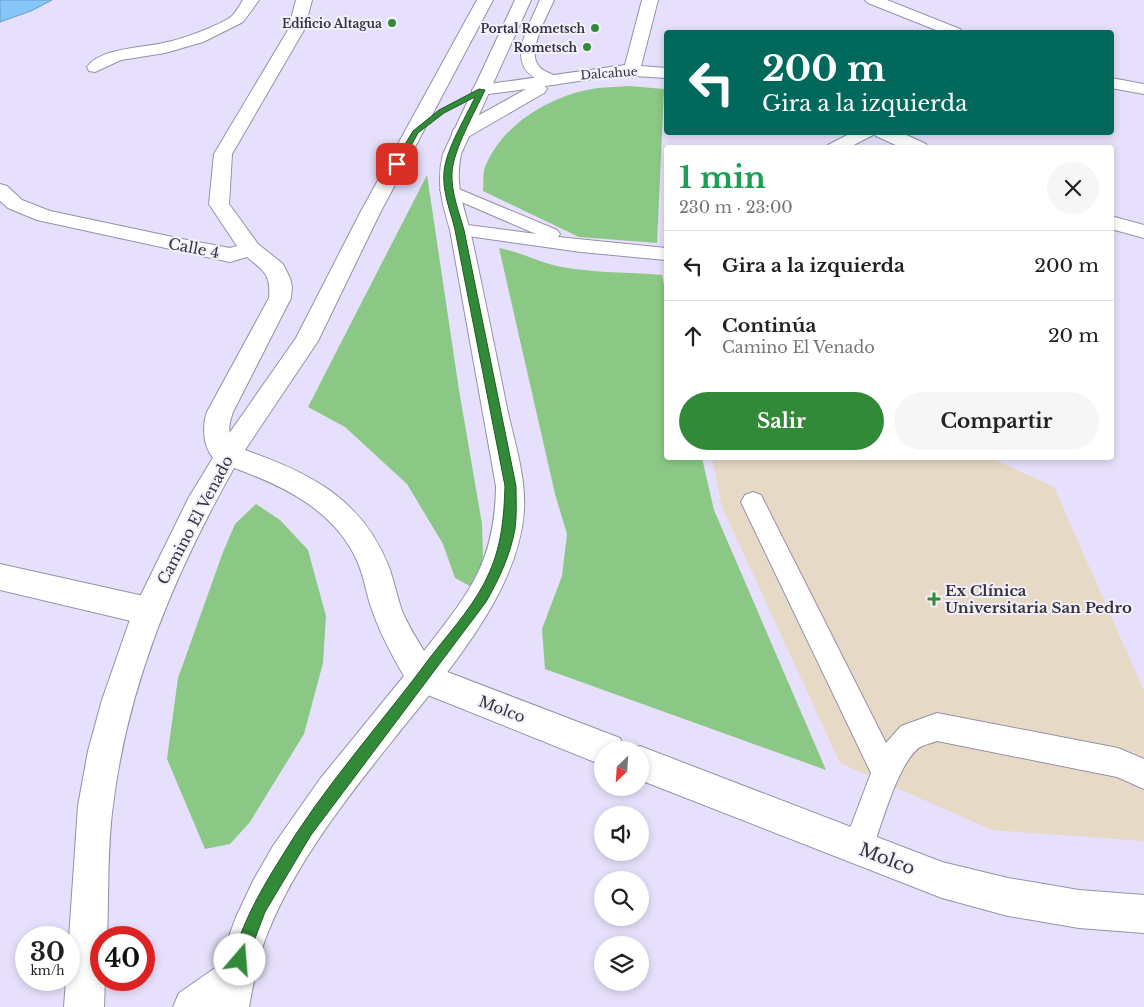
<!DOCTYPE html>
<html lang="es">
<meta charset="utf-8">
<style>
body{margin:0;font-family:"Libre Baskerville",serif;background:#f6f6f6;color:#222;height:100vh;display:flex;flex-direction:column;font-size:19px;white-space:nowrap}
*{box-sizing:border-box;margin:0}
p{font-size:16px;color:#767676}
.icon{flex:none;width:28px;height:28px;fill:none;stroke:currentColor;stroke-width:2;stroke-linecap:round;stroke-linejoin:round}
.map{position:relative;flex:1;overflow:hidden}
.side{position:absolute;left:664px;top:145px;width:450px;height:315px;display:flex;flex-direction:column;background:#fff;border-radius:5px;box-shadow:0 2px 8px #0003}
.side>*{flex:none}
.banner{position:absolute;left:664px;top:30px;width:450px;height:105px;border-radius:5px;box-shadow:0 2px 8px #0003;background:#00695c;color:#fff;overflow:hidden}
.needle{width:32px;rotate:205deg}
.tools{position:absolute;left:594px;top:741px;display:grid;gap:10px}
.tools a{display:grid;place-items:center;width:55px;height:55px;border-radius:50%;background:#fff;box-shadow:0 2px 8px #0003;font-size:25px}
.speed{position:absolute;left:15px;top:926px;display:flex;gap:10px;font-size:25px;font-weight:700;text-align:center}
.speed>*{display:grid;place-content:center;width:65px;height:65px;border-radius:50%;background:#fff;box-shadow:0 2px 8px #0003;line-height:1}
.speed small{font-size:12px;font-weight:400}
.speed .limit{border:8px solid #d22;background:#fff;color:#111}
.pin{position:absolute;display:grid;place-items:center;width:42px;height:42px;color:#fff;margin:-21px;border-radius:10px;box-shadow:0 2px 8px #0006}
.me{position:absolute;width:55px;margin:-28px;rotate:18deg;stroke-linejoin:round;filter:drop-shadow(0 0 4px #0008)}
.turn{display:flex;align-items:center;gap:18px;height:105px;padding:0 15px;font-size:22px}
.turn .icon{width:65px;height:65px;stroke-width:2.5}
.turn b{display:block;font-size:35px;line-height:42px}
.round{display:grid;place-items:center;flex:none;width:52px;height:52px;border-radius:26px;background:#f6f6f6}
.summary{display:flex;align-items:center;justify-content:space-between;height:85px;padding:0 15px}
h1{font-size:30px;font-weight:800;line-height:38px;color:#1e9e55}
.action{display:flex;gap:10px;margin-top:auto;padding:10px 15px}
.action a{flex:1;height:58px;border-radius:30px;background:#328a39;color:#fff;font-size:20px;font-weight:800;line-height:58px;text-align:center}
.action a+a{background:#f6f6f6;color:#222}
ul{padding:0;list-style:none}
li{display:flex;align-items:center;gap:15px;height:70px;padding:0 15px;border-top:1px solid #e0e0e0}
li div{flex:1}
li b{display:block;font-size:19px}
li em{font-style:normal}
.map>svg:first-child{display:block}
.medical{fill:#e6d9c6}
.green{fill:#8bc886}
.water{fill:#86c6fb;stroke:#6e9ac2}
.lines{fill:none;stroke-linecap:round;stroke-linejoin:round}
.service-casing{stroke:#9690a9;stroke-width:2}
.minor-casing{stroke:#9690a9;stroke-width:2}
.tertiary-casing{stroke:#9690a9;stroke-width:2}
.service{fill:#fff;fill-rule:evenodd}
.minor{fill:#fff;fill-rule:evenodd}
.tertiary{fill:#fff;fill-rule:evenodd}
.route{fill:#328a39;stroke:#205a25}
.poi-dot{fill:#328a39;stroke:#f3f0fb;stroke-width:2}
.labels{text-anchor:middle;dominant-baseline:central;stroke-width:4;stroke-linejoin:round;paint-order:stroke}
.far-poi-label{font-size:12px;font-weight:bold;fill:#35323d;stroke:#f3f0fb;text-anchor:end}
.far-street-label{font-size:12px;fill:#35323d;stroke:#f3f0fb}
.street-label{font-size:15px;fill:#35323d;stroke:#f3f0fb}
.poi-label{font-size:15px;font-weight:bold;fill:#35323d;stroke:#f3f0fb;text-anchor:start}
.near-street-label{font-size:18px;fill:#35323d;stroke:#f3f0fb}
</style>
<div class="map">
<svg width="1144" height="1007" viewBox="0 0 1144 1007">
<rect width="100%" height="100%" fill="#e7e0fc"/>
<path class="medical" d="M712 458H991L1054 487 1144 691V841L992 830 840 763 722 507Z"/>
<g class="green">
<path d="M629 86 664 89 657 243 579 237 483 191C484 183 482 172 486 165 504 122 554 94 598 88 608 87 619 87 629 86Z"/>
<path d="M427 175 459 390 482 524 483 557 477 590 455 578 443 544 407 484 345 427 308 407Z"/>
<path d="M499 248C521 252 540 263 562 267 594 273 629 272 662 275L666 295V458H702L714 510 826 770 545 669 542 629 562 576 567 534 555 494Z"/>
<path d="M256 504 280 520 308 550 326 616 323 663 304 734 250 822 230 844 205 849 167 759 178 678 223 552 235 524Z"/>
</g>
<path class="water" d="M0 0H52L31 11 0 22Z"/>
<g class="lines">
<defs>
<g id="service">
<path d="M540 0H554C548 14 527 51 538 65 543 73 555 73 560 81L558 84 553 85C500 72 526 33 540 0Z"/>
<path d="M853 132H875L873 135 848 148H826L828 145Z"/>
<path d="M449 185 557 230 560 234 558 237 666 248V260L581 252 454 234 451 230 454 226 460 224 536 234 443 194 440 190 443 186Z"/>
<path d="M753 492 761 495 886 743 901 726 937 713 1118 748 1144 759V789L1117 777 937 741C932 743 927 744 922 746 898 758 880 832 869 858L858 862 847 858 843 847 871 773 741 502 745 495Z"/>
</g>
<g id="minor">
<path d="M243 0H259L243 22 203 42 165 53 121 60 95 72 89 71 87 67C100 48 142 48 163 43 180 40 219 26 232 16 236 12 240 5 243 0Z"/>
<path d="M296 0H312L304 30 232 154 229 204 258 244 283 264 290 278 292 287 291 298 233 412C225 435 231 436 241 455L237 462C207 472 199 434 207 412L269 298C271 274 264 271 247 257L230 262 37 220 8 208 0 201V184L7 186 22 200 50 211 187 240 230 248 237 246 209 204 214 154 288 30Z"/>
<path d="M642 0H658L641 66 666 68V78L619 75 545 86 547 89 544 93 468 137 461 139 454 137 452 133 454 129 526 89 481 95 475 94 472 90 475 86 625 65Z"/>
<path d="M865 0H887L960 29 962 32H941L868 3Z"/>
<path d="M1111 78 1144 84V94L1111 88Z"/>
<path d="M874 132H900L926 144 928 148H902L876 136Z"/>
<path d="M1111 216 1144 225V238L1111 229Z"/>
<path d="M0 564 148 597 159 601 163 611 159 621 148 625 0 590Z"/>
<path d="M424 663 620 738 625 750H602V765L413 689 408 678 413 667Z"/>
<path d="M640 746 942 862 1008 878 1079 890 1144 895V933L1079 928 1008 916 942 898 640 780V750H631Z"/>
</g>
<path id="tertiary" d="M477 0H493L380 213 318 341 245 450C311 473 362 499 389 567 394 581 397 596 402 611 408 625 416 638 424 651 469 593 495 563 496 486L450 230C442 202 436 183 443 154L515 0H531L461 154C455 183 462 202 470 230 483 289 495 349 507 408 514 441 526 476 524 510 519 594 443 677 393 740 346 799 297 861 268 932 258 956 254 981 249 1007H173L179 993 218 966 236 917 253 881 273 846 320 779 404 676C391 654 379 631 371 607 366 592 364 577 358 563 336 511 284 486 234 468 175 573 128 684 113 805 107 848 109 894 107 938H101V980H105L104 1007H64L66 980H69V938L78 806 88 751 102 700 133 611 189 497 219 448 296 338 360 213Z"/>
</defs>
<use href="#service" class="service-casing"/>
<use href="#minor" class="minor-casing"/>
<use href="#tertiary" class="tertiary-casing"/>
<use href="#service" class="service"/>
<use href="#minor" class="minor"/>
<use href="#tertiary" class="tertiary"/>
</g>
<path class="route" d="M479 89 485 90C475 112 453 150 452 173 451 192 459 212 464 230L516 486C516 500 517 516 515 529 510 556 499 579 486 602L311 835 265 912 245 965 240 968 234 965 232 960C242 924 259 893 279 861 323 787 381 724 432 655 453 628 477 602 490 571 502 543 504 516 505 486L455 230C451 212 442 192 444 172 446 149 465 119 475 97L444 113 418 133 400 166 393 164 413 131 439 110Z"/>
<g class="poi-dot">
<circle cx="392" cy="23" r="5"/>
<circle cx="595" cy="28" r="5"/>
<circle cx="587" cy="47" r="5"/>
<path d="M931.5 591.5h5v5h5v5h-5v5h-5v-5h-5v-5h5z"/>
</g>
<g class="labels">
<g class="far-poi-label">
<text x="382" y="23">Edificio Altagua</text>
<text x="585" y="28">Portal Rometsch</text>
<text x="577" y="47">Rometsch</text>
</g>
<g class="far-street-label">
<text transform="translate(609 73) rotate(-4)">Dalcahue</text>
</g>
<g class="street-label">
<text transform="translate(194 248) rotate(11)">Calle 4</text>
<text transform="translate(195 520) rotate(-62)">Camino El Venado</text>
<text transform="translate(502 709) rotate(21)">Molco</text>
</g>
<g class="poi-label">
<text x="945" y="590">Ex Clínica<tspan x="945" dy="17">Universitaria San Pedro</tspan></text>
</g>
<g class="near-street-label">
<text transform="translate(887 859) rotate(21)">Molco</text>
</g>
</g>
</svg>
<div class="tools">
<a><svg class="needle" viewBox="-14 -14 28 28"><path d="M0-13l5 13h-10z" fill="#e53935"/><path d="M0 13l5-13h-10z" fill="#767676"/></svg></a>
<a><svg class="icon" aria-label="sound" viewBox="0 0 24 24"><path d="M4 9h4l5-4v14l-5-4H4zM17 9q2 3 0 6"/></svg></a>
<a><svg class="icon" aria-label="search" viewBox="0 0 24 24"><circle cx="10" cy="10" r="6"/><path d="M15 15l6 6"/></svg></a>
<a><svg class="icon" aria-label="layers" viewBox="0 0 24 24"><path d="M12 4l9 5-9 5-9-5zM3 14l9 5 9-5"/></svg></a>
</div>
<div class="speed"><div>30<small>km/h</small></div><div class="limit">40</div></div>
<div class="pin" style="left:397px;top:164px;background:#d93025"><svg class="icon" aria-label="arrive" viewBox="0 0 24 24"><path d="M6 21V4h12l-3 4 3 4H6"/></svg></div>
<svg class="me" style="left:240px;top:960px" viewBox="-20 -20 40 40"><circle r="19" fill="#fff"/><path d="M0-13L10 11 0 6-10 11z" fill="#328a39"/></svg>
<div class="banner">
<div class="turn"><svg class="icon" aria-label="left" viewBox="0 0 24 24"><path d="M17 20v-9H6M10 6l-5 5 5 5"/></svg><div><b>200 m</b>Gira a la izquierda</div></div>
</div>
<section class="side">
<div class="summary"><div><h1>1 min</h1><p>230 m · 23:00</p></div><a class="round"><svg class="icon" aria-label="close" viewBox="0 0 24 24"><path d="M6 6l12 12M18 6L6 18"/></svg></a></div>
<ul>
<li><svg class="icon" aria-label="left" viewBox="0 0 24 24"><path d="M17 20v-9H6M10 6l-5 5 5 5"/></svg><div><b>Gira a la izquierda</b></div><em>200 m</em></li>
<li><svg class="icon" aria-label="ahead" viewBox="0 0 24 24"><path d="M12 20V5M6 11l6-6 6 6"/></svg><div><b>Continúa</b><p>Camino El Venado</p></div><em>20 m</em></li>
</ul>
<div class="action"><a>Salir</a><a>Compartir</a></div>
</section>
</div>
